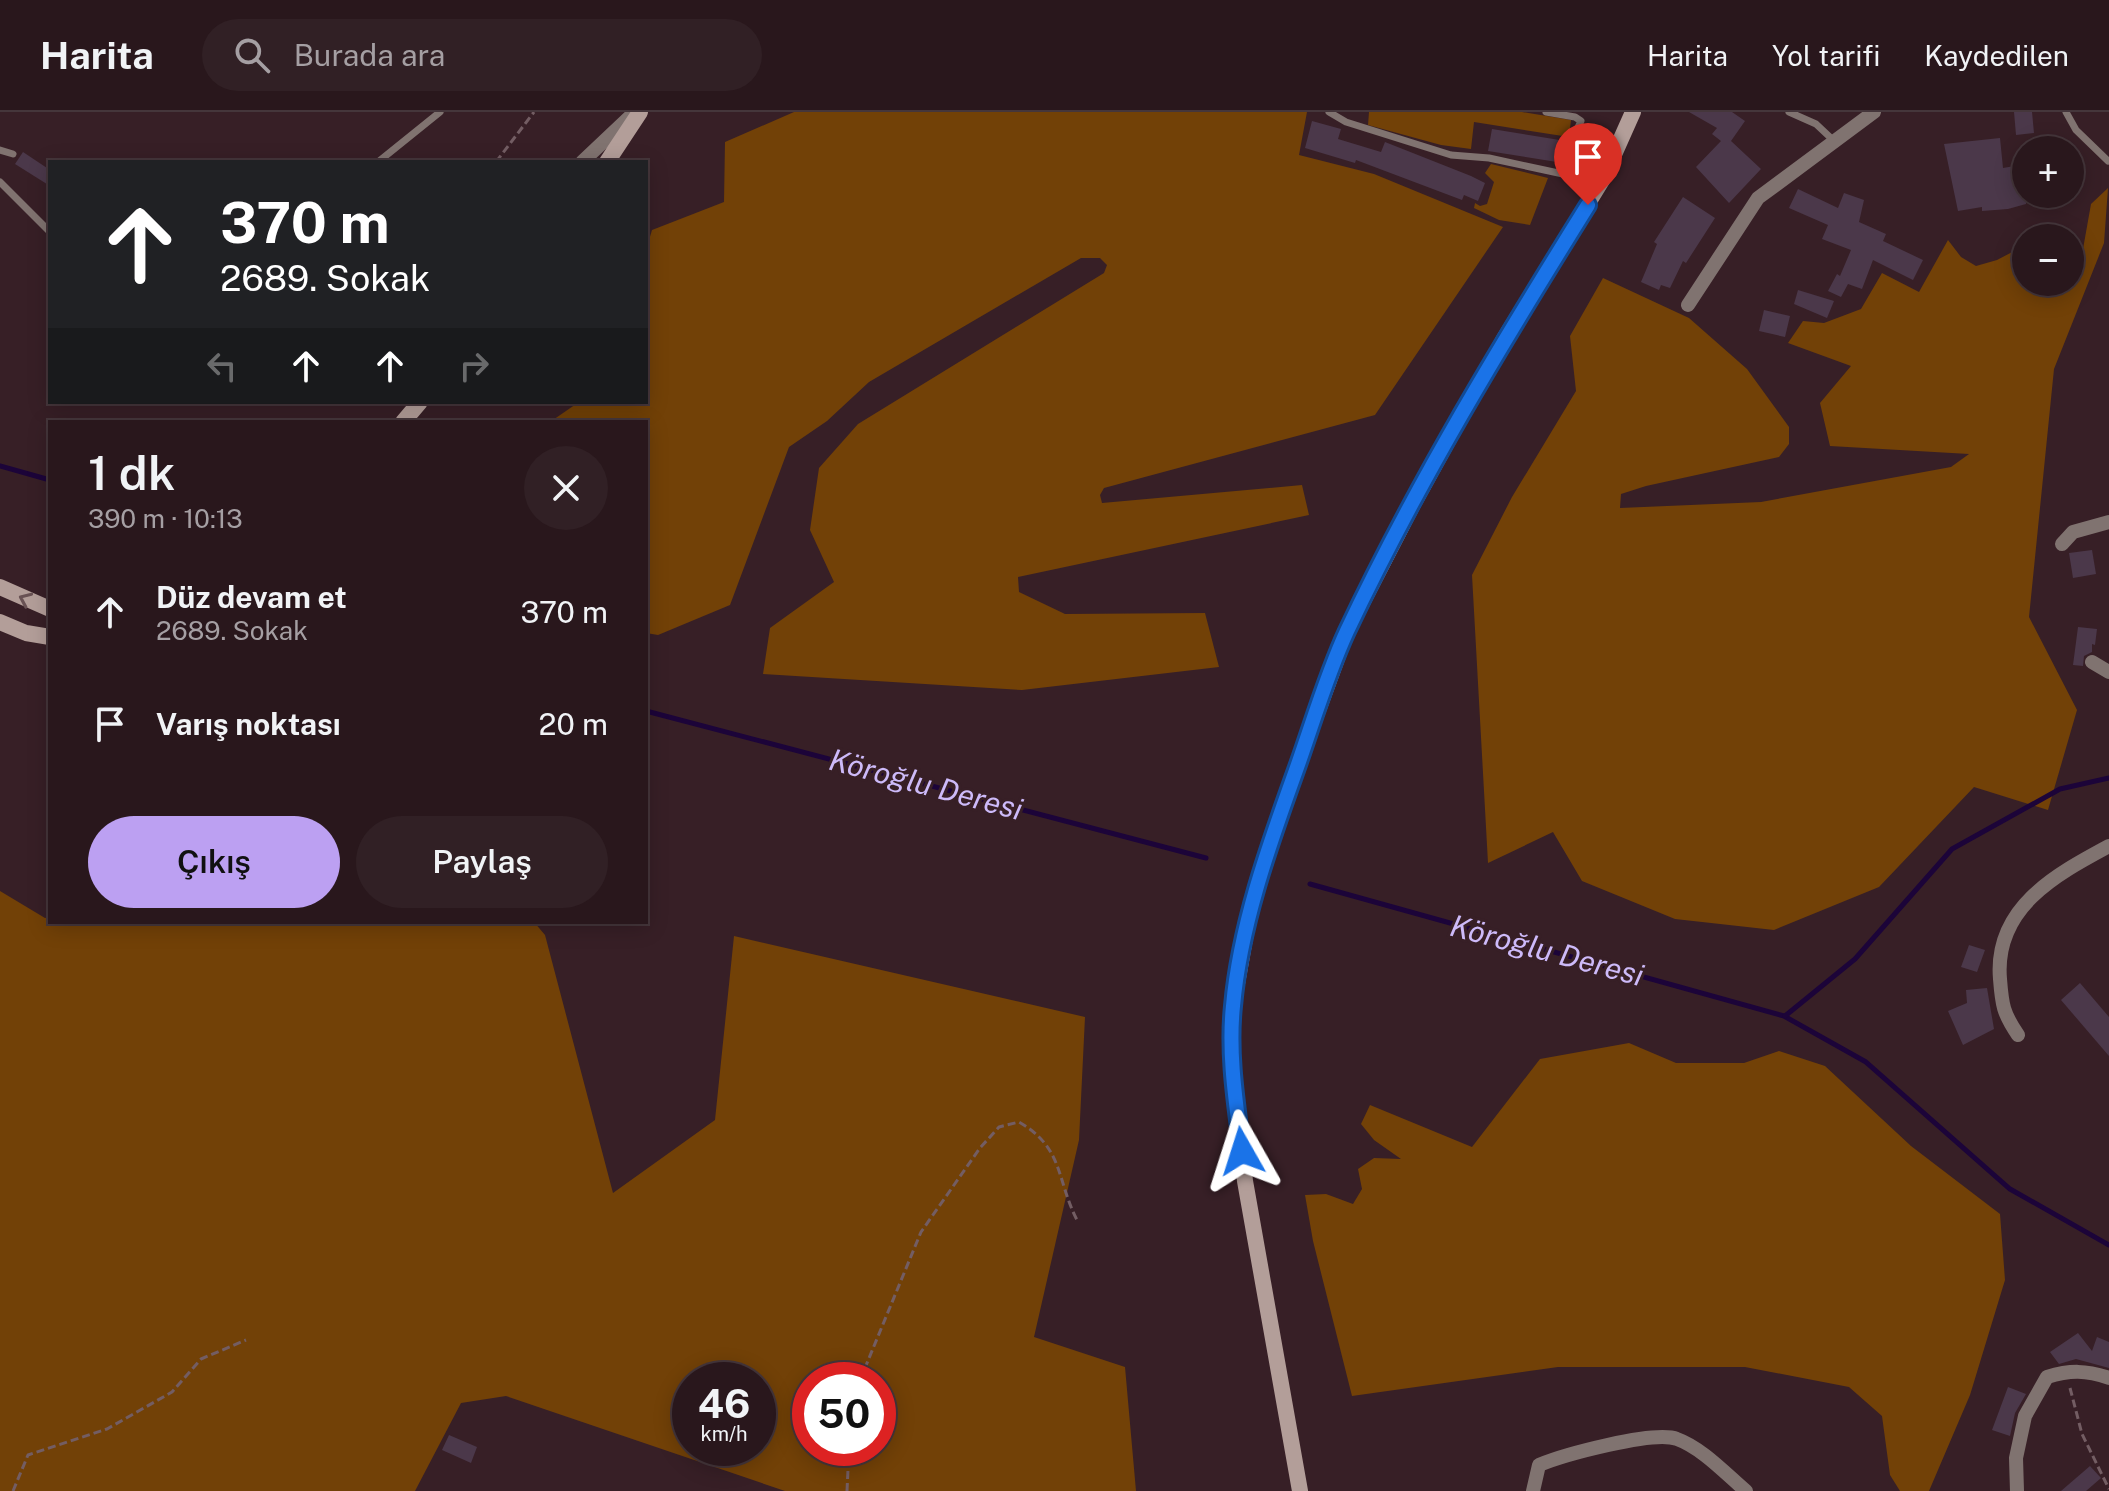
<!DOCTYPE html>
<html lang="tr">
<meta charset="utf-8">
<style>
body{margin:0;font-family:"Public Sans",sans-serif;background:#312025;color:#f1f3f6;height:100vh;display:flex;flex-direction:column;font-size:30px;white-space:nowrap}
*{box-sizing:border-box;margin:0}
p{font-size:26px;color:#a59fa3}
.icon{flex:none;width:44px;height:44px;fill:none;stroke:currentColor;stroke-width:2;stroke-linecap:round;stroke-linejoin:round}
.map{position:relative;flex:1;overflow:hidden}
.drawer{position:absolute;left:48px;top:308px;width:600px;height:504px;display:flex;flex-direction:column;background:#29171c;border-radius:0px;box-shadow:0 4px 20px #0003,0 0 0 2px #45363b}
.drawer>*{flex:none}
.top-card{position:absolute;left:48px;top:48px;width:600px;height:244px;border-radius:0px;box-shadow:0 4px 20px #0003,0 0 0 2px #45363b;background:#202124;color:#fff;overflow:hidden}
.tools{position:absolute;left:2012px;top:24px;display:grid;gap:16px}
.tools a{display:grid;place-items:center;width:72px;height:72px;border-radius:50%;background:#29171c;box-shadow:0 4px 20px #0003,0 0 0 2px #45363b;font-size:40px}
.speed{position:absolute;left:672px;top:1250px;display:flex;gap:16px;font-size:40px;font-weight:700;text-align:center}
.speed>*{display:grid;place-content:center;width:104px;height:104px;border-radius:50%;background:#29171c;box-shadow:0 4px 20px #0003,0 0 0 2px #45363b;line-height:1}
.speed small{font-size:20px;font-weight:400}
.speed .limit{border:12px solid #d22;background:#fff;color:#111}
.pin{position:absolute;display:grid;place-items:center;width:68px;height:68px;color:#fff;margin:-82px -34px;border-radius:50% 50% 50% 0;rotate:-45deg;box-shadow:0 0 8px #0007}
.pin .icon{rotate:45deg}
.me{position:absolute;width:88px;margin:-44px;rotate:354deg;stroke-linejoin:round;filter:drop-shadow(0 0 6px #0008)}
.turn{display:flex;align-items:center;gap:28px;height:168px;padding:0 40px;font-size:36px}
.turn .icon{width:104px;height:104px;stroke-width:2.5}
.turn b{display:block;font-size:56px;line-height:68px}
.lanes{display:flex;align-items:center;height:76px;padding:0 40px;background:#0003;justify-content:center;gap:40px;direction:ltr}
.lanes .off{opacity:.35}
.round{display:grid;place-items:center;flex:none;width:84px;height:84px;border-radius:42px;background:#312025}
.headline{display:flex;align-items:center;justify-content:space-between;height:136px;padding:0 40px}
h1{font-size:48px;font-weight:600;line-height:60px}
.primary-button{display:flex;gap:16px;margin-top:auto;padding:16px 40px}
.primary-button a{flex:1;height:92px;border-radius:48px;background:#bca0f2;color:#111;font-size:32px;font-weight:600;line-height:92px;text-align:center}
.primary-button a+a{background:#312025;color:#f1f3f6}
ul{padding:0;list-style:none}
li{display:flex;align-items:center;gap:24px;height:112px;padding:0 40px}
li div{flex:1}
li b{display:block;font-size:30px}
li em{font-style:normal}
header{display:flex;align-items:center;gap:48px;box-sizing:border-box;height:112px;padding:0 40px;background:#29171c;border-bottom:2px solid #45363b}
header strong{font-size:38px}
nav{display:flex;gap:44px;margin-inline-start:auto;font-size:28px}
.search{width:560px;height:72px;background:#312025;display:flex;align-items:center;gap:20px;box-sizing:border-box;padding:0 28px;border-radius:44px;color:#a59fa3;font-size:30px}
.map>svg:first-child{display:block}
.green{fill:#724107;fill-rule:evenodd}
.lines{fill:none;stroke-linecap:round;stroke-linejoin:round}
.stream{stroke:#1c0439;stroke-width:5}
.building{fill:#4b384a}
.path{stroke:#735d63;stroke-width:3;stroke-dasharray:8 4;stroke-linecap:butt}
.service{stroke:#807370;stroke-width:7}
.minor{stroke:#807370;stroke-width:14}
.secondary{stroke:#b39e99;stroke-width:16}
.oneway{stroke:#695254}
.route-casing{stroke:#114b97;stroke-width:20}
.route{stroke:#1a73e8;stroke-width:14}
.labels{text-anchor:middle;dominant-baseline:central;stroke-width:6;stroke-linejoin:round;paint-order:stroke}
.water-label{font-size:30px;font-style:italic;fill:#cdbaf9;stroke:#371f26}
</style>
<header>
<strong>Harita</strong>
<div class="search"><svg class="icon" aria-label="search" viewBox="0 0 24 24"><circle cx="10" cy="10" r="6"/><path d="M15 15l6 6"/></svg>Burada ara</div>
<nav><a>Harita</a><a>Yol tarifi</a><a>Kaydedilen</a></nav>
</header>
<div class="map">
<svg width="2109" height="1379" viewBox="0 0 2109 1379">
<rect width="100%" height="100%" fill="#371f26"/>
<g class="green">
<path d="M794 0H1307L1299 43 1374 62 1503 115 1375 303 1104 376 1100 383 1102 391 1302 373 1309 403 1018 465 1019 480 1065 502 1205 501 1219 555 1022 578 763 562 770 516 834 470 810 418 819 356 858 312 1104 161 1107 153 1100 146H1081L869 270 827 309 789 335 730 493 658 523 646 521V310H550L579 290H646V138L652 118 724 90 725 30Z"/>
<path d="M1369 0H1522L1571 8 1569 25 1474 10 1471 37 1441 33 1368 13Z"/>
<path d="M1491 52 1548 66 1530 113 1499 108 1474 96 1475 91 1480 94 1487 92 1494 70 1485 61Z"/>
<path d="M2108 76 2104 131 2054 257 2029 505 2077 598 2048 698 1974 675 1879 775 1774 818 1675 807 1582 769 1553 720 1488 751 1472 463 1512 385 1576 279 1570 224 1603 166 1689 206 1747 257 1789 315V332L1779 345 1646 374 1621 382 1620 396 1761 390 1951 355 1969 342 1830 334 1820 291 1851 254 1788 231 1803 209 1824 211 1861 197 1882 161 1919 180 1948 128 1961 145 1976 154 1997 148 2018 137 2026 142V170H2070V148L2083 137 2091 92Z"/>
<path d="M0 779 45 806 50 805V810H534L545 823 613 1081 715 1008 734 824 1085 905 1079 1028 1034 1225 1125 1255 1136 1379H785L506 1284 461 1291 415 1379H0ZM758 1268V1336H690V1268ZM878 1268V1336H810V1268Z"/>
<path d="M1629 931 1676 951H1744L1779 939 1825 954 1911 1034 2000 1102 2005 1168 1970 1283 1929 1379H1900L1890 1363 1882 1304 1849 1275 1745 1255H1558L1352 1284 1313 1129 1305 1083 1326 1082 1353 1092 1362 1077 1358 1057 1374 1046 1401 1047 1374 1028 1361 1012 1370 993 1472 1035 1540 947Z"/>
</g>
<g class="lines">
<g class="stream">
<path d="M0 354 50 368"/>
<path d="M646 599 1206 746"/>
<path d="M1310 772 1784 904 1866 950 2010 1077 2109 1133"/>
<path d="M1785 904 1855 847 1952 737 2060 677 2109 666"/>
</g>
</g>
<g class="building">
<path d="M1689 0H1732L1745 9 1731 29 1761 57 1729 91 1696 55 1721 29 1712 22 1717 16Z"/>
<path d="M2014 0H2032L2034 21 2016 23Z"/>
<path d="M1312 9 1341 17 1338 27 1381 40 1385 30 1471 64 1485 71 1478 89 1464 83 1462 88 1356 48 1355 51 1305 36Z"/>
<path d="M1492 17 1566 29 1563 51 1488 39Z"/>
<path d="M2000 26 2003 56 2026 52V92L2008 97 1982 99V95L1958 99 1944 32Z"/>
<path d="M23 40 50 58V74L15 52Z"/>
<path d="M1798 77 1838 96 1844 81 1864 88 1859 110 1886 122 1883 129 1923 148 1913 168 1873 148 1862 177 1848 172 1841 185 1828 179 1837 162 1840 164 1851 138 1822 127 1828 113 1789 96Z"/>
<path d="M1683 85 1715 106 1686 151 1683 149 1670 176 1661 173 1659 178 1641 170 1657 132 1654 130Z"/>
<path d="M1798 178 1834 189 1827 206 1794 192Z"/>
<path d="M1764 198 1790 204 1785 225 1759 219Z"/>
<path d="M2092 438 2096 462 2073 466 2069 441Z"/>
<path d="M2078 515 2097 517 2095 533 2092 532V540L2084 544 2083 554 2073 553Z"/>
<path d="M1969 833 1985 838 1977 860 1961 855Z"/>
<path d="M2080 871 2109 905V944L2061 888Z"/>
<path d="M1987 876 1994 917 1963 933 1948 899 1967 891 1966 878Z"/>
<path d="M2078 1221 2092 1239 2097 1225 2109 1230V1256L2076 1247 2059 1252 2050 1240Z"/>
<path d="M2008 1275 2026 1282 2015 1301 2010 1324 1992 1318Z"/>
<path d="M449 1323 477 1335 471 1351 442 1338Z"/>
<path d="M2090 1354 2101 1366 2086 1379H2061Z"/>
</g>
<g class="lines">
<g class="path">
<path d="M496 50 534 0"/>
<path d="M860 1268 921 1120 980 1036 999 1015 1019 1010C1064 1036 1056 1067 1077 1108"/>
<path d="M2070 1276 2082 1322 2109 1377"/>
<path d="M13 1379 28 1343 107 1317 172 1280 201 1247 246 1228"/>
<path d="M847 1379 849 1336"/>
</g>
<g class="service">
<path d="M1329 0 1346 10 1451 43 1489 46 1563 62 1568 58 1574 24 1581 9 1575 5 1546 0"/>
<path d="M1789 0 1816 12 1833 28"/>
<path d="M2066 0 2076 18 2108 49"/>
<path d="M0 38 13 42"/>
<path d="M378 50 440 0"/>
<path d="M0 70 50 120"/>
</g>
<g class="minor">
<path d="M582 50 635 0"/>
<path d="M1688 193 1758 86 1874 0"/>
<path d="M2062 432 2073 420 2109 410"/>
<path d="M2092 550 2109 560"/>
<path d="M2018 923C2003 901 2002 893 2000 867 1994 796 2055 763 2109 734"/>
<path d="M1533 1379 1539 1353C1563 1343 1654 1318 1677 1327 1702 1336 1726 1362 1746 1379"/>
<path d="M2017 1379 2016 1346 2025 1304 2047 1265C2070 1258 2086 1258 2109 1266"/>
</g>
<g class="secondary">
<path d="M607 50 640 0"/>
<path d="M403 310 420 290"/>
<path d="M0 475 50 497"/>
<path d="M0 510 26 521 50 525"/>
<path d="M1300 1379 1245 1069 1235 979 1231 926 1233 894 1249 804 1277 710 1346 522 1411 396 1504 227 1604 65 1633 0"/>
</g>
</g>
<defs><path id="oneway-chevron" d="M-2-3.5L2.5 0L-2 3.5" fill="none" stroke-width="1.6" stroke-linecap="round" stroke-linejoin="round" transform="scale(2)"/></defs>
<use class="oneway" href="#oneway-chevron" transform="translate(25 487) rotate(-156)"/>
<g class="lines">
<defs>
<path id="route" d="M1242 1039C1236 991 1228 942 1233 894 1240 815 1268 736 1295 661 1312 614 1326 564 1347 519 1417 371 1502 231 1588 93"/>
</defs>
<use href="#route" class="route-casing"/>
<use href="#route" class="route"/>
</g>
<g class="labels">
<g class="water-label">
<text transform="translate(926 672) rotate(15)">Köroğlu Deresi</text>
<text transform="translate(1547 838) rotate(15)">Köroğlu Deresi</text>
</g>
</g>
</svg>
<div class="tools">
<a>+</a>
<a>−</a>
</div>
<div class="speed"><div>46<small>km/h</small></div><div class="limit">50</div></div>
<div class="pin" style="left:1588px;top:93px;background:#d93025"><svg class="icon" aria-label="arrive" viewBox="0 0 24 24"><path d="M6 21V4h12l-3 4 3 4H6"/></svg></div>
<svg class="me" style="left:1242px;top:1039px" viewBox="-20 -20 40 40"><path d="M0-17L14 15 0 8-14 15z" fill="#1a73e8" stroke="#fff" stroke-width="4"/></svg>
<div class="top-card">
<div class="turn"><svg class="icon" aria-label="ahead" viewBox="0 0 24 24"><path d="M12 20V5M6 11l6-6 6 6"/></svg><div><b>370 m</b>2689. Sokak</div></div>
<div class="lanes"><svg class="icon off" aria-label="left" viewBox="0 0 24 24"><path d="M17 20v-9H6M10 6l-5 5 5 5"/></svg><svg class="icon" aria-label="ahead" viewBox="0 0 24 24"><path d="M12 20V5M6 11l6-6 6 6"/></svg><svg class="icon" aria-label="ahead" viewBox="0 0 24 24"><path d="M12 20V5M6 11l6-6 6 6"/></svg><svg class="icon off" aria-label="right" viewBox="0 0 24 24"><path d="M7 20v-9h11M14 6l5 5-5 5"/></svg></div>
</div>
<section class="drawer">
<div class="headline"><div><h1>1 dk</h1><p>390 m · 10:13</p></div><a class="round"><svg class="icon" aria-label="close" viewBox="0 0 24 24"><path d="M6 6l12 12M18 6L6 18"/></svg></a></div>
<ul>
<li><svg class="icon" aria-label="ahead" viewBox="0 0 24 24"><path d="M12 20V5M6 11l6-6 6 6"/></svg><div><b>Düz devam et</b><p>2689. Sokak</p></div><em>370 m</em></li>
<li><svg class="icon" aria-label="arrive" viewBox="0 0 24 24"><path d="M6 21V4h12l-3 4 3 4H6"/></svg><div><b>Varış noktası</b></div><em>20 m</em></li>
</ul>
<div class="primary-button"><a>Çıkış</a><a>Paylaş</a></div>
</section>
</div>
